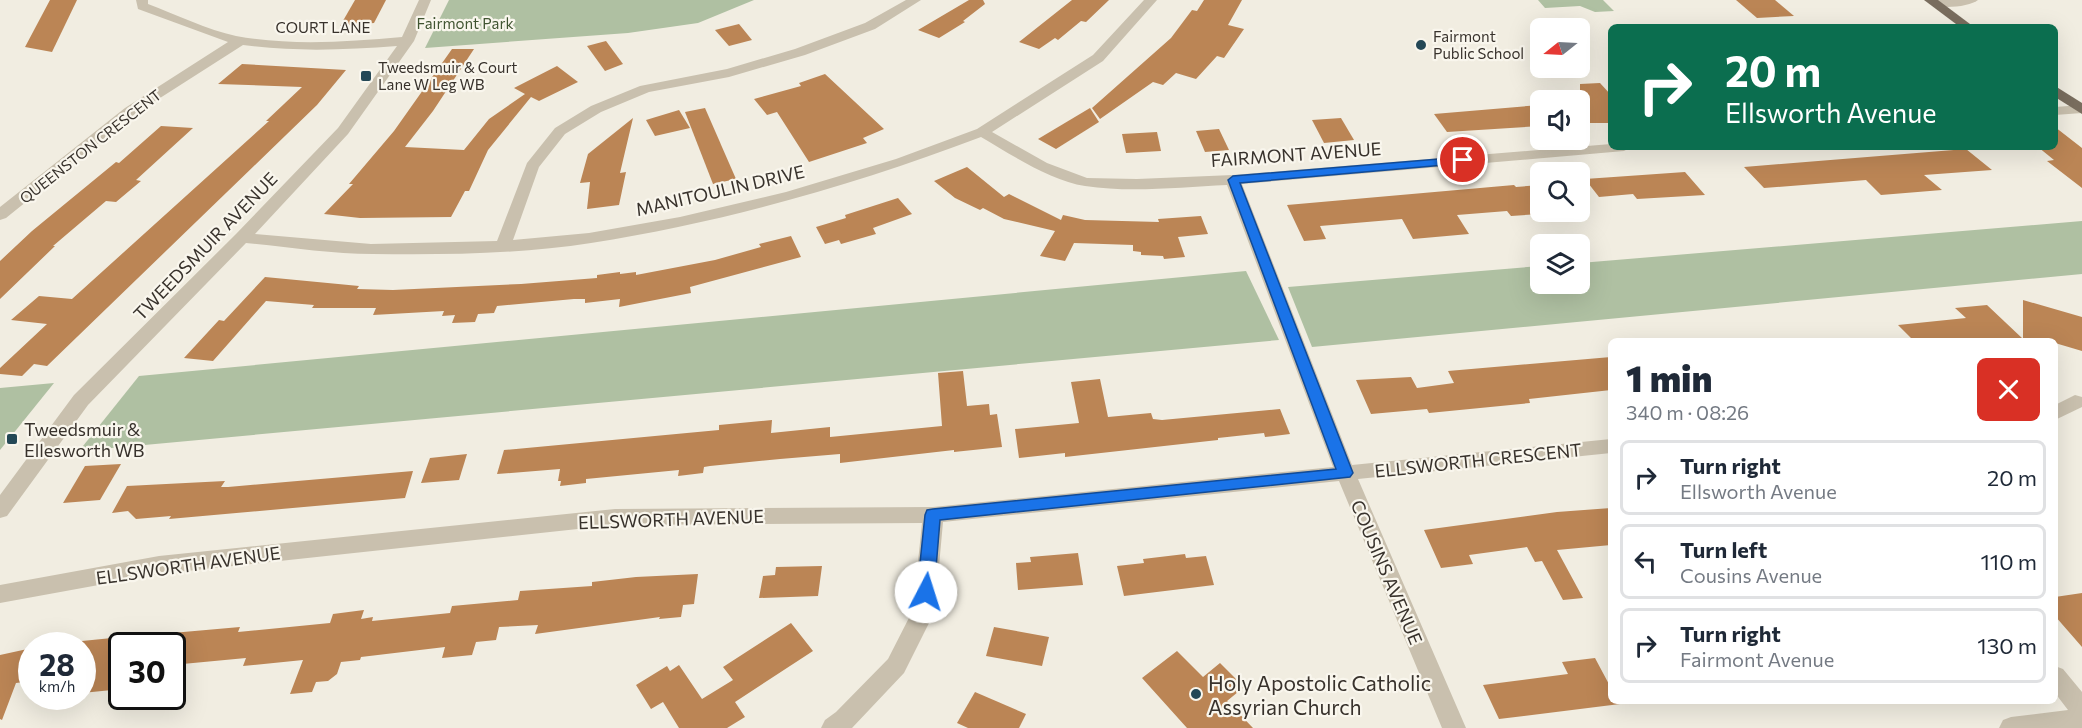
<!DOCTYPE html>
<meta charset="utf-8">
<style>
body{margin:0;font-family:Commissioner,sans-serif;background:#f6f6f7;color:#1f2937;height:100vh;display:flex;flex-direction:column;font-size:22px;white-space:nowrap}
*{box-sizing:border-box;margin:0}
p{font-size:20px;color:#747a83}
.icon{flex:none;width:33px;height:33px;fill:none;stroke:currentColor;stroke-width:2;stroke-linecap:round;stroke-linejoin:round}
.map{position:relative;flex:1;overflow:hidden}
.sheet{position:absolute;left:1608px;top:338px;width:450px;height:366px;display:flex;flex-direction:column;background:#fff;border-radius:9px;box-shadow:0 6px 24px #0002}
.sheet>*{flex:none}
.hud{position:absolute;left:1608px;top:24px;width:450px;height:126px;border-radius:9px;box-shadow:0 6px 24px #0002;background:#0b6e4f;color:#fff;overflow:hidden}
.needle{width:39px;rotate:252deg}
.tools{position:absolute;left:1530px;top:18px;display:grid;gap:12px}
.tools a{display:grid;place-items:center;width:60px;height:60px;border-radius:9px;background:#fff;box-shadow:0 6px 24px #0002;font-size:30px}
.speed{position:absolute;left:18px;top:632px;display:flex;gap:12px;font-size:30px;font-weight:700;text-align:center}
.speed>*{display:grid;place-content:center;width:78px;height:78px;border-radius:50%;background:#fff;box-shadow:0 6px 24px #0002;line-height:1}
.speed small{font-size:15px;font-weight:400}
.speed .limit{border:3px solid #111;border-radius:9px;background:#fff;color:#111}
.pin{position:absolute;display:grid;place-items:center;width:51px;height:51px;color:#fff;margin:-26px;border:3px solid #fff;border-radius:50%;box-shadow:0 2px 6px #0007}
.me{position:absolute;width:66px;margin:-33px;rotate:5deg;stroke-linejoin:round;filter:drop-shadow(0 0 4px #0008)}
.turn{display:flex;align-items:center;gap:21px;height:126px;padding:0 18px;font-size:27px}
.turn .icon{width:78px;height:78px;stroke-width:2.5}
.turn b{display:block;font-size:42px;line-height:51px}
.round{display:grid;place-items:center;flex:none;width:63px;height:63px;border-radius:9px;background:#f6f6f7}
.overview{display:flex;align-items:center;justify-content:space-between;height:102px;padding:0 18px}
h1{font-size:36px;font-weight:800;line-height:45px}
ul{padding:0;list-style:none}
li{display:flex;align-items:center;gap:18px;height:75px;margin:0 12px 9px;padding:0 6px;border:3px solid #e0e1e3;border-radius:9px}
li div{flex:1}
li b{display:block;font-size:22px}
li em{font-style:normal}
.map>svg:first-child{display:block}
.green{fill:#afc0a2}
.building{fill:#bb8555}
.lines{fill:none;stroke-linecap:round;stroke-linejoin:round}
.minor{fill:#c9c0ae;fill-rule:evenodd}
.major{fill:#796d5e;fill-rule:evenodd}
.route{fill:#1a73e8;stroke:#114b97;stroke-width:1.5}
.poi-dot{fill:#244856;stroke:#f9f6ed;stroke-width:2}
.labels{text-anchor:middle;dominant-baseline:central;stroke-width:4.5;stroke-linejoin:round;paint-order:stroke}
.far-park-label{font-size:15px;fill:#405431;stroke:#f9f6ed}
.far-street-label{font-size:15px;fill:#38322c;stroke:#f9f6ed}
.far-poi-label{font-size:15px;fill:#38322c;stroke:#f9f6ed;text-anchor:start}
.street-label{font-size:18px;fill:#38322c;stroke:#f9f6ed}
.poi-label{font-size:18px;fill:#38322c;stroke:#f9f6ed;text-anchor:start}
.near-poi-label{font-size:21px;fill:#38322c;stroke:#f9f6ed;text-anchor:start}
</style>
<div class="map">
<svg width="2082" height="728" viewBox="0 0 2082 728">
<rect width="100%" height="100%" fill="#f1ede1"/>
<g class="green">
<path d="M449 0H754L698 23 628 33 425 48Z"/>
<path d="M1538 0H1603L1614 11 1595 12 1580 6 1545 8Z"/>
<path d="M2082 221V274L1312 347 1288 287 1540 266V284H1580V263Z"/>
<path d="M1246 271 1279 340 79 451 139 376Z"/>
<path d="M54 383 0 450V388Z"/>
</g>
<g class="building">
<path d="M50 0H77L52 52 25 47Z"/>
<path d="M355 0H386L374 23 340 26Z"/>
<path d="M969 0H983L985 4 963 21 965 22 939 38 918 30Z"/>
<path d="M1072 0H1109L1086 22 1081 21 1058 40 1055 38 1039 49 1019 42Z"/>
<path d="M1204 0H1242L1228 25 1244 29 1224 58 1217 56 1196 79 1176 73 1163 85 1153 82 1100 119 1092 108 1171 38 1192 10 1197 11Z"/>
<path d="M1736 0H1775L1794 16 1757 18Z"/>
<path d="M739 24 752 40 729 46 715 30Z"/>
<path d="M606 41 623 64 605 71 587 46Z"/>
<path d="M452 49H474L433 111 405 147 464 150 489 119 525 94 514 88 557 66 578 82 539 101 531 97 488 150 469 191H465L451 217 360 218 324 214 353 184H349L394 131Z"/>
<path d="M242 64 346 70 317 105 47 366 34 364 22 376 0 374V368L47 324 11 320 39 296 72 299 269 121H266L302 87 218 84Z"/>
<path d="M825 74 884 129 863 138 867 143 809 162 777 112 767 115 754 99 801 86 799 83Z"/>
<path d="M1600 83 1611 95V123H1589L1580 112V84Z"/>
<path d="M1540 105V126L1447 132 1434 114Z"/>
<path d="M705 108 736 179 713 184 685 112Z"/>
<path d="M1090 108 1099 122 1056 149 1038 139Z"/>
<path d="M679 110 690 128 655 136 646 120Z"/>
<path d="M633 118 620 173 626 172 619 205 587 209 590 182 580 183 588 154Z"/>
<path d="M1341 118 1354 140 1324 143 1312 120Z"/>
<path d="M161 126 193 128 136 180 141 181 116 202 106 201 53 246H55L0 299V261L32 231 116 162 119 163Z"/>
<path d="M2055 127 2082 148V188L2047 161 2054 160 2038 147H2055Z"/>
<path d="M1219 129 1229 150 1205 152 1196 131Z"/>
<path d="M1157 132 1161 151 1126 153 1122 134Z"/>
<path d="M1966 149 1992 170 1924 175 1942 190 1881 195 1866 180 1764 188 1744 167Z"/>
<path d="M967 167 1004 197 1009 194 1061 220 1063 215 1085 220 1159 222 1158 219 1201 216 1208 234 1178 237 1185 257 1164 259 1163 256 1141 255V252L1133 251V245L1074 243 1065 261 1040 256 1055 231 1004 219 983 208 980 210 955 198 934 181Z"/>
<path d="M1685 172 1705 195 1637 199 1633 194 1599 197 1585 179Z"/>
<path d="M1514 185 1516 187 1540 185V214L1511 216 1507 211 1457 215 1469 234 1413 239 1402 219 1320 226 1326 239 1304 241 1287 205Z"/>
<path d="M898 198 912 214 873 228 876 234 841 244 839 240 825 244 816 227 846 218 845 215Z"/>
<path d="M791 236 801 257 690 287 691 293 619 307 620 299 585 303V299H574L497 306 494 313 478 314 475 322 452 323 455 315 442 316 444 311 373 315 376 308H312L314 305 266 301 213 361 184 358 219 320 224 321 265 277 359 286 357 289 393 290 521 284 597 278V275L620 272V274L636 272V275L715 260 761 247 759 244Z"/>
<path d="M2023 300 2082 317V351L2055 343V340L2039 338 2025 340H1913L1898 325 1966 318 1955 308 1987 305 2023 339Z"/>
<path d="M1611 357V390L1529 399 1530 403 1429 413 1427 409 1371 414 1356 380 1411 377 1417 388 1454 383 1448 371Z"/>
<path d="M963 371 967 406 989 404 990 415 997 414 1002 447 954 452V450L840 463V454L780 459 710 466 704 467 703 473 678 476 679 470 586 479V483L560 486 561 481H558L560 469 497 474 504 450 719 430V425L772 420 771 433 830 427V437L942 426 938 373Z"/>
<path d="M1100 379 1108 417 1151 413 1153 419 1162 420 1280 409 1290 434 1265 437 1264 433 1218 438V440L1065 457V453L1019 458 1015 429 1079 423 1071 382Z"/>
<path d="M467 454 459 480 421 483 430 458Z"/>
<path d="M121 464 100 500 63 503 85 466Z"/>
<path d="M413 471 405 498 169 519 171 516 136 519 128 511 112 513 127 486 225 481 221 487H228Z"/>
<path d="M1611 508V545L1557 550 1583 598 1563 600 1542 561 1535 562 1527 547 1469 555 1473 564 1441 568 1424 530 1557 512Z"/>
<path d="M1078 553 1083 585 1018 590 1016 563 1031 562 1030 557Z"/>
<path d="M1185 554 1186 558 1206 556 1214 585 1124 596 1117 566 1144 563 1143 559Z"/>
<path d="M822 566 818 596 759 598 763 576 775 575 776 567Z"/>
<path d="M698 574 694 604 683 605 681 617 659 619 660 617 535 634 538 625 499 627 496 640 476 642 472 655 442 658 445 647 361 657 360 660 341 662 337 674 328 681 316 682 312 692 290 694 303 660 243 666 246 658 172 665V633L240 627 238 632 330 623 333 614 364 610 361 619 373 617 372 621 450 613 452 606 518 600 520 591 592 586V582L636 577Z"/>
<path d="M2082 593V647L2055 616V597Z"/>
<path d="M791 623 813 651 735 702 745 717 727 728H679L663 702 651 709 636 685 667 666 670 671 679 665 702 699 733 680 723 667Z"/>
<path d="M994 627 1049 637 1042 666 986 656Z"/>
<path d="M122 637V689L82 693V641Z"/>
<path d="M32 648V681L16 683 2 720 0 719V655Z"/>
<path d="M1177 651 1203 677 1220 663 1244 687 1227 701 1253 728H1187L1142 678Z"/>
<path d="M1595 658 1611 688V700H1618L1620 704 1499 719 1483 685 1568 674 1562 662Z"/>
<path d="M975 692 1026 714 1019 728H968L957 723Z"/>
</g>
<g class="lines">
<g class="minor">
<path d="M136 0H148V4C175 14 208 30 236 36 291 46 346 42 402 37L419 0H431L414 41 348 134 255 234 371 244 497 241 527 163 555 128 591 106 640 86 727 69 795 49 865 23 906 0H921L875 29 805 55 729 77 649 92 601 112 565 134 539 167 513 240 589 233 680 217 786 192 896 159 977 129 1093 55 1144 0H1157L1103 61 992 132 1047 163 1087 178 1137 179 1233 175 1611 144V147H1631L1624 151 1242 184 1352 465 1611 439V453L1358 479 1466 728H1442L1339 481 943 522 935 611 904 673 852 728H821L825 720 836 712 888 659 913 610 922 523 615 525 159 574 0 603V585L159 556 615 509 933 507 1333 467 1227 185C1181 187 1131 193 1085 186 1051 181 1010 154 981 137 854 185 725 222 591 243 520 254 445 255 373 254 331 254 288 247 246 243L88 405 7 516 0 518V495L74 395 236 234 338 128 397 46C345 50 295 52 243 45L135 114 6 218 0 220V207L125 108 228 42 138 9Z"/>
<path d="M1932 0H1978C1970 7 1937 10 1929 3Z"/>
<path d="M2082 105V113L2055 115V107Z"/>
<path d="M2075 395 2082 397V407L2055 420V405Z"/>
<path d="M2055 666 2063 669 2082 692V728H1999L2003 720 2011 717 2068 710 2055 693Z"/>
</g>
<g class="major">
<path d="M1924 0H1938L1974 27H1960Z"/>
<path d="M2055 86 2082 103V114L2055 97Z"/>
</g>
</g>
<path class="route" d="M1463 157 1467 158V163L1240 183 1353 473 1350 477 940 520 934 592 931 597 926 599 920 597 917 592 925 515 927 510 933 509 1336 469 1228 180 1233 176Z"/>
<g class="poi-dot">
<circle cx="1421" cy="45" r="6"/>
<rect x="360" y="70" width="12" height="12" rx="3"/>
<rect x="6" y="433" width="12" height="12" rx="3"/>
<circle cx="1196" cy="694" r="6"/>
</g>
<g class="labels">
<g class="far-park-label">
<text x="465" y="23">Fairmont Park</text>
</g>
<g class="far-street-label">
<text x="323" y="27">COURT LANE</text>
<text transform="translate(90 146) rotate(-38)">QUEENSTON CRESCENT</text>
</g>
<g class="far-poi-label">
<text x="1433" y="36">Fairmont<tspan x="1433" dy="17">Public School</tspan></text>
<text x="378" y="67">Tweedsmuir &amp; Court<tspan x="378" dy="17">Lane W Leg WB</tspan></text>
</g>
<g class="street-label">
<text transform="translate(1296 154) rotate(-4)">FAIRMONT AVENUE</text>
<text transform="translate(720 190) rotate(-13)">MANITOULIN DRIVE</text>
<text transform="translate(205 246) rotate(-46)">TWEEDSMUIR AVENUE</text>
<text transform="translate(1478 460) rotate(-6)">ELLSWORTH CRESCENT</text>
<text transform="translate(671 519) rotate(-2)">ELLSWORTH AVENUE</text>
<text transform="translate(188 565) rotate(-8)">ELLSWORTH AVENUE</text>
<text transform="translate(1387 572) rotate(67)">COUSINS AVENUE</text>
</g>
<g class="poi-label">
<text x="24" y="429">Tweedsmuir &amp;<tspan x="24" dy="21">Ellesworth WB</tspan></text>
</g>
<g class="near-poi-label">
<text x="1208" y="682">Holy Apostolic Catholic<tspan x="1208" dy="24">Assyrian Church</tspan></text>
</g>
</g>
</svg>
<div class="tools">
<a><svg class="needle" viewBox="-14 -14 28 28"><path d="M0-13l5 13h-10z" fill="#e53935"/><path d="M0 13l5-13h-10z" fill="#747a83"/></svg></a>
<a><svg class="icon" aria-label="sound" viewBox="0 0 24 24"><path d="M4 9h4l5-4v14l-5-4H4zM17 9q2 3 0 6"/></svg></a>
<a><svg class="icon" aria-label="search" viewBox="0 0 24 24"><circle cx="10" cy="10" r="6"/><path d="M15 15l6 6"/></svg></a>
<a><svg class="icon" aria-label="layers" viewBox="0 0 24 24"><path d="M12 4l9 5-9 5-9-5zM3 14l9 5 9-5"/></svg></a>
</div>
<div class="speed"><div>28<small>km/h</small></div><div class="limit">30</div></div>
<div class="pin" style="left:1463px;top:160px;background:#d93025"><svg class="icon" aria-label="arrive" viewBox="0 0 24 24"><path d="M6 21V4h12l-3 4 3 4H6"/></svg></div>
<svg class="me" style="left:926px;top:592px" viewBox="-20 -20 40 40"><circle r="19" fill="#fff"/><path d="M0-13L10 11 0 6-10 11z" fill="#1a73e8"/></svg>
<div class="hud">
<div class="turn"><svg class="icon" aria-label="right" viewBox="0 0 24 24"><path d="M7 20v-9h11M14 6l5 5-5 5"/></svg><div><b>20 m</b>Ellsworth Avenue</div></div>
</div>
<section class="sheet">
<div class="overview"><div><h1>1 min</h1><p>340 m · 08:26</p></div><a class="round" style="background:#d93025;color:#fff"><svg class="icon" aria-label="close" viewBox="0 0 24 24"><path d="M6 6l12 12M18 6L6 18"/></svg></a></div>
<ul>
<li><svg class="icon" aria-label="right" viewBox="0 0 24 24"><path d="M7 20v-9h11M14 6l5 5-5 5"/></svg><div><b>Turn right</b><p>Ellsworth Avenue</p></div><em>20 m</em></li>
<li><svg class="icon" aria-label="left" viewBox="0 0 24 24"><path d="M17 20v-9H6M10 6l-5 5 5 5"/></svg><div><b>Turn left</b><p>Cousins Avenue</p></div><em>110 m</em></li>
<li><svg class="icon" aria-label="right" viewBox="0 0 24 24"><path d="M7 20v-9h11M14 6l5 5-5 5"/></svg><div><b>Turn right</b><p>Fairmont Avenue</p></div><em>130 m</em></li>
</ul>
</section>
</div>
